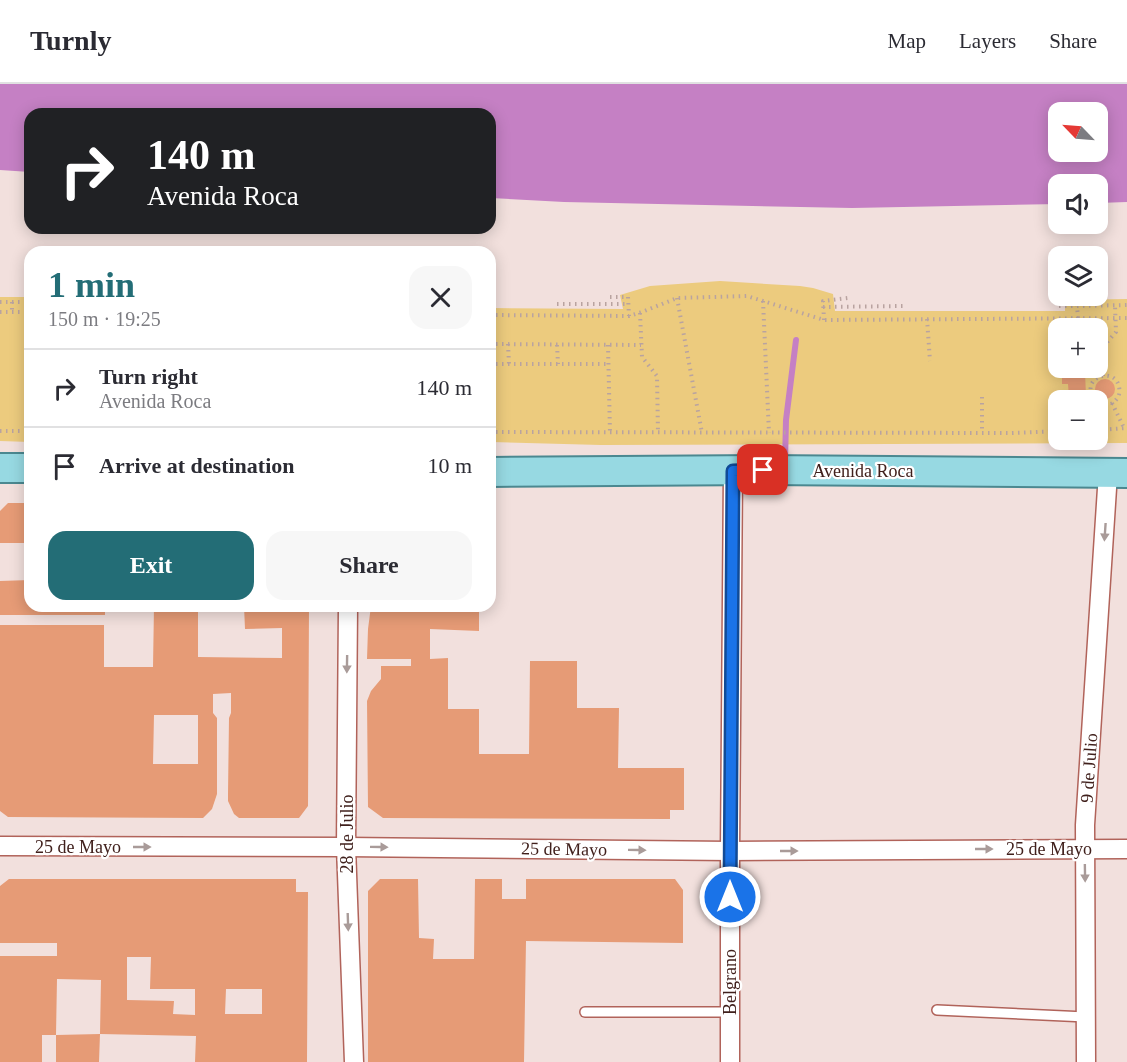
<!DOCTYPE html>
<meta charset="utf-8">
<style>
body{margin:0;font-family:"Times New Roman",serif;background:#f7f7f7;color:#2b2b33;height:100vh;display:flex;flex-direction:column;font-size:22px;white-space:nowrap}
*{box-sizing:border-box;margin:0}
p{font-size:20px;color:#7c7c81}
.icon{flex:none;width:33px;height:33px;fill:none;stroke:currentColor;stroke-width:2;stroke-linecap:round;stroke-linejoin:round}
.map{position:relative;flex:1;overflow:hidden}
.details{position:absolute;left:24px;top:162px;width:472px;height:366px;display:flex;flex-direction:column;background:#fff;border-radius:18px;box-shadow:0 3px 15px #0003}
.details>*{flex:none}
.banner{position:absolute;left:24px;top:24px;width:472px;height:126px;border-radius:18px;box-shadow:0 3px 15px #0003;background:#202124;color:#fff;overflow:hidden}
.needle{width:39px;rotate:295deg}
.tools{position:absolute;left:1048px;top:18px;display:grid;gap:12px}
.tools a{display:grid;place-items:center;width:60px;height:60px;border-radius:12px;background:#fff;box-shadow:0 3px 15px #0003;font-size:30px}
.pin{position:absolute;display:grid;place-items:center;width:51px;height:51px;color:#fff;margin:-26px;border-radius:12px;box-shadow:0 3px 9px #0006}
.me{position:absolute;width:66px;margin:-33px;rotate:0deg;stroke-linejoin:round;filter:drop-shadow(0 0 4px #0008)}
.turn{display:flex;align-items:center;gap:21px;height:126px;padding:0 24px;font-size:27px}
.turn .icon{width:78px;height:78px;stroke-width:2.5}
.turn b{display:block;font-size:42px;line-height:51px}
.round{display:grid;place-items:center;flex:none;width:63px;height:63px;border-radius:18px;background:#f7f7f7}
.headline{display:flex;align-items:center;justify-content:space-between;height:102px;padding:0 24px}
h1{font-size:36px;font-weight:800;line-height:45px;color:#236d76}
.primary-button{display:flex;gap:12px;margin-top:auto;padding:12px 24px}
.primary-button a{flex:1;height:69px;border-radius:18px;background:#236d76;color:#fff;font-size:24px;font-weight:800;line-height:69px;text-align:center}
.primary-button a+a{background:#f7f7f7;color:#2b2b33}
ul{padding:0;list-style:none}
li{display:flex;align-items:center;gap:18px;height:78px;padding:0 24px;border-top:2px solid #e1e1e2}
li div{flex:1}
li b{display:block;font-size:22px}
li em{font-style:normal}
header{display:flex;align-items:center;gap:36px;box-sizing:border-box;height:84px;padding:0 30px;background:#fff;border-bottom:2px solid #e1e1e2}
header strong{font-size:28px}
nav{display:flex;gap:33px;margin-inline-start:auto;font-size:21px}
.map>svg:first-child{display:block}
.green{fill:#eccb7e;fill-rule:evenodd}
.water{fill:#c580c4;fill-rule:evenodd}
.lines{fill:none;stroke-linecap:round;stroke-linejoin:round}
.stream{stroke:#c580c4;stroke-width:6}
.building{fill:#e69b76;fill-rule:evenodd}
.service-casing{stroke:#b1635a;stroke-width:12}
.minor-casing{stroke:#b1635a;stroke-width:21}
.primary-casing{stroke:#4b8890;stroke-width:32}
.path{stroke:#b9a3a0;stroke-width:4;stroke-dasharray:1.5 4.5;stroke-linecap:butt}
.service{stroke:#fff;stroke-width:9}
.minor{stroke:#fff;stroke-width:18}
.primary{stroke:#97d9e2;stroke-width:28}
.oneway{fill:#a99b99}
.route-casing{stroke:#114b97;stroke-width:15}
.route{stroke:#1a73e8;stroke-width:10}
.labels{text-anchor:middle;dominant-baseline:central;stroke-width:4.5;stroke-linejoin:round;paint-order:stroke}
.street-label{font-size:18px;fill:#40201c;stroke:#fff}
</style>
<header>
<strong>Turnly</strong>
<nav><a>Map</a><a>Layers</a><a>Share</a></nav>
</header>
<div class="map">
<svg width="1127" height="978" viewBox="0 0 1127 978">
<rect width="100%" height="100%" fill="#f2e0dd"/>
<g class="green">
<path d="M720 197 800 202 813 204 833 210 835 227H1065V216L1127 215V359L601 361 491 358V224L623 225 620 211 650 202ZM1059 244H1098V284H1059ZM1059 316H1098V356H1059Z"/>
<path d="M30 213V358L0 357V213Z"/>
</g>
<path class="water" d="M0 0H1127V118L1098 119V100H1059V120L852 124 564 118 491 114 490 30H30V88L0 86ZM1059 28H1098V68H1059Z"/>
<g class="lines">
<path class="stream" d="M785 378 786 336 796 256"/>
</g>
<g class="building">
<path d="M1062 284H1090V287H1085L1086 313 1069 314 1068 300H1062Z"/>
<circle cx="1105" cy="305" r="10"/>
<path d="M8 419H30V459H0V427Z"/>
<path d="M30 496V522H105V531H0V497Z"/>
<path d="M154 522H198V573L282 574V544L245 545 244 522H309L308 722 299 734H239L234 730 228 717V710L229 634 231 629V609L213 610V629L217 634V710L212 725 203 734 8 733 0 727V541H104V583H153ZM154 631H198V680H153Z"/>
<path d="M371 522H479V547L430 545V575L448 574V625H479V670H529L530 577H577V624H619L618 684H684V726H670V735L383 734 368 723 367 617 371 607 381 595V582H411V575H367L368 545Z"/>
<path d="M9 795H296V808H308L307 978H195L196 952 100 950 99 978H56V951H42V978H0V872H57V859H0V802ZM127 873H151L150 905H195V931L173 930 174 917 127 916ZM57 895 101 896 100 950 56 951ZM226 905H262V930H225Z"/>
<path d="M380 795H418L419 854 434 855 433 875H474L475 795H502V815H526V795H675L683 806V859L526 857 524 978H368V807Z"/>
</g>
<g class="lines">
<defs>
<g id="service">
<path d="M937 926 1086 933"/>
<path d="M585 928H730"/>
</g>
<g id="minor">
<path d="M348 522 346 763 354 978"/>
<path d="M0 762 346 763 730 767 1127 765"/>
<path d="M730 978V767L733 387"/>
<path d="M1086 978 1085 741 1108 389"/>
</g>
<g id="primary">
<path d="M0 384H30"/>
<path d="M490 388 763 386 1127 389"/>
</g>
</defs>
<use href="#service" class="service-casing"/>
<use href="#minor" class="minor-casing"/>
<use href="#primary" class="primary-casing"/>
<g class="path">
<path d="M610 213H628L629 232"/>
<path d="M677 214 702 349"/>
<path d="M763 217 769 349"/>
<path d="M0 218H12V228"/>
<path d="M12 218H30"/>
<path d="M557 220H628"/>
<path d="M1059 222H1077"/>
<path d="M823 223 903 222"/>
<path d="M0 228H30"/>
<path d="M640 229 642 273 657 292 658 349"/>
<path d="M490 231 629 232 642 228 677 214 747 212 824 236 1127 234"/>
<path d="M1078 234 1077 222 1127 221"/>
<path d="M927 235 930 277"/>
<path d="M824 236 823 217 848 214"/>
<path d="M490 260 641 261"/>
<path d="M508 260 509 280"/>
<path d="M557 261 558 280"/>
<path d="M608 261 610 349"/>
<path d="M490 280H608"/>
<path d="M1103 292 1102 264 1116 248 1115 221"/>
<path d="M982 313V349"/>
<path d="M1095 316C1078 294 1115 281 1119 303 1121 311 1117 316 1111 320H1101L1098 319"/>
<path d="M1112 319 1124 344"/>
<path d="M1105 321 1106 345"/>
<path d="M1098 346 1127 344"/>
<path d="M0 347H30"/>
<path d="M490 348 1012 349 1059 347"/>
</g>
<use href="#service" class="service"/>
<use href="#minor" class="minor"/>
<use href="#primary" class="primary"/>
</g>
<defs><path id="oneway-solid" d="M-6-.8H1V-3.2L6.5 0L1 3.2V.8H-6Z" transform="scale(1.5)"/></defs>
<g class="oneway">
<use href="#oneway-solid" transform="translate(1105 448) rotate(94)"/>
<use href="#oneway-solid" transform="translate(347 580) rotate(91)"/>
<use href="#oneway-solid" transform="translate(142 763)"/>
<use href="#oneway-solid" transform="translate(379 763) rotate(1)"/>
<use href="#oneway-solid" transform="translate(984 765)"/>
<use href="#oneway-solid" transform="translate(637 766) rotate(1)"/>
<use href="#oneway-solid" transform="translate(789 767)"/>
<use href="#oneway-solid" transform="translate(1085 789) rotate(89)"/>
<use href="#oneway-solid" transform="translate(348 838) rotate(88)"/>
</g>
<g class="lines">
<defs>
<path id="route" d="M730 813 733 387 763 386"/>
</defs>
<use href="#route" class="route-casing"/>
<use href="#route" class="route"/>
</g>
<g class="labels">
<g class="street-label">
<text x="863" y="387">Avenida Roca</text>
<text transform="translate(1089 684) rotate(-86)">9 de Julio</text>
<text transform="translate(347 750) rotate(-90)">28 de Julio</text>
<text x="78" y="763">25 de Mayo</text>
<text transform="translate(564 765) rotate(1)">25 de Mayo</text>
<text x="1049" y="765">25 de Mayo</text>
<text transform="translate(730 898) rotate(-90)">Belgrano</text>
</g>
</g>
</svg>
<div class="tools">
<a><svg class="needle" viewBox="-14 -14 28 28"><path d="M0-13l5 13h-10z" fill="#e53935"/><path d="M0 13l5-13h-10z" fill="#7c7c81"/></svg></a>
<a><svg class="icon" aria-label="sound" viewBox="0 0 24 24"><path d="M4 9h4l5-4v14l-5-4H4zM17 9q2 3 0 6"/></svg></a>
<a><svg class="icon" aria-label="layers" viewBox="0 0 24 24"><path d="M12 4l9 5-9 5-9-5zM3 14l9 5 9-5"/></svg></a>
<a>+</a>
<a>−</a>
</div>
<div class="pin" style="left:763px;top:386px;background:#d93025"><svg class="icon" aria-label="arrive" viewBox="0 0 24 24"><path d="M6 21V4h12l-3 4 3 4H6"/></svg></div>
<svg class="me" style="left:730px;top:813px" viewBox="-20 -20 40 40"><circle r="17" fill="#1a73e8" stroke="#fff" stroke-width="3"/><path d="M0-11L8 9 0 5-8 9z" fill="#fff"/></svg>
<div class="banner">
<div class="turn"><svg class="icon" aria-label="right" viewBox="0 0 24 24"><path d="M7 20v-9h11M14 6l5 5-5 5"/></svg><div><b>140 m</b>Avenida Roca</div></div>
</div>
<section class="details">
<div class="headline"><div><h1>1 min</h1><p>150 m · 19:25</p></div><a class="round"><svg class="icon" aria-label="close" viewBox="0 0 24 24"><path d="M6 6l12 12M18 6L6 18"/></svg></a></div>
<ul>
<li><svg class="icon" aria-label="right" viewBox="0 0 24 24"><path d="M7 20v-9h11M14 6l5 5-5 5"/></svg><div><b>Turn right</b><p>Avenida Roca</p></div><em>140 m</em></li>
<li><svg class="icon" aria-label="arrive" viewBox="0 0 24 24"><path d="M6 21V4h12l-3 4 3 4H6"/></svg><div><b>Arrive at destination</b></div><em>10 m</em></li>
</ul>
<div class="primary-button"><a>Exit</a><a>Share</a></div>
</section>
</div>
